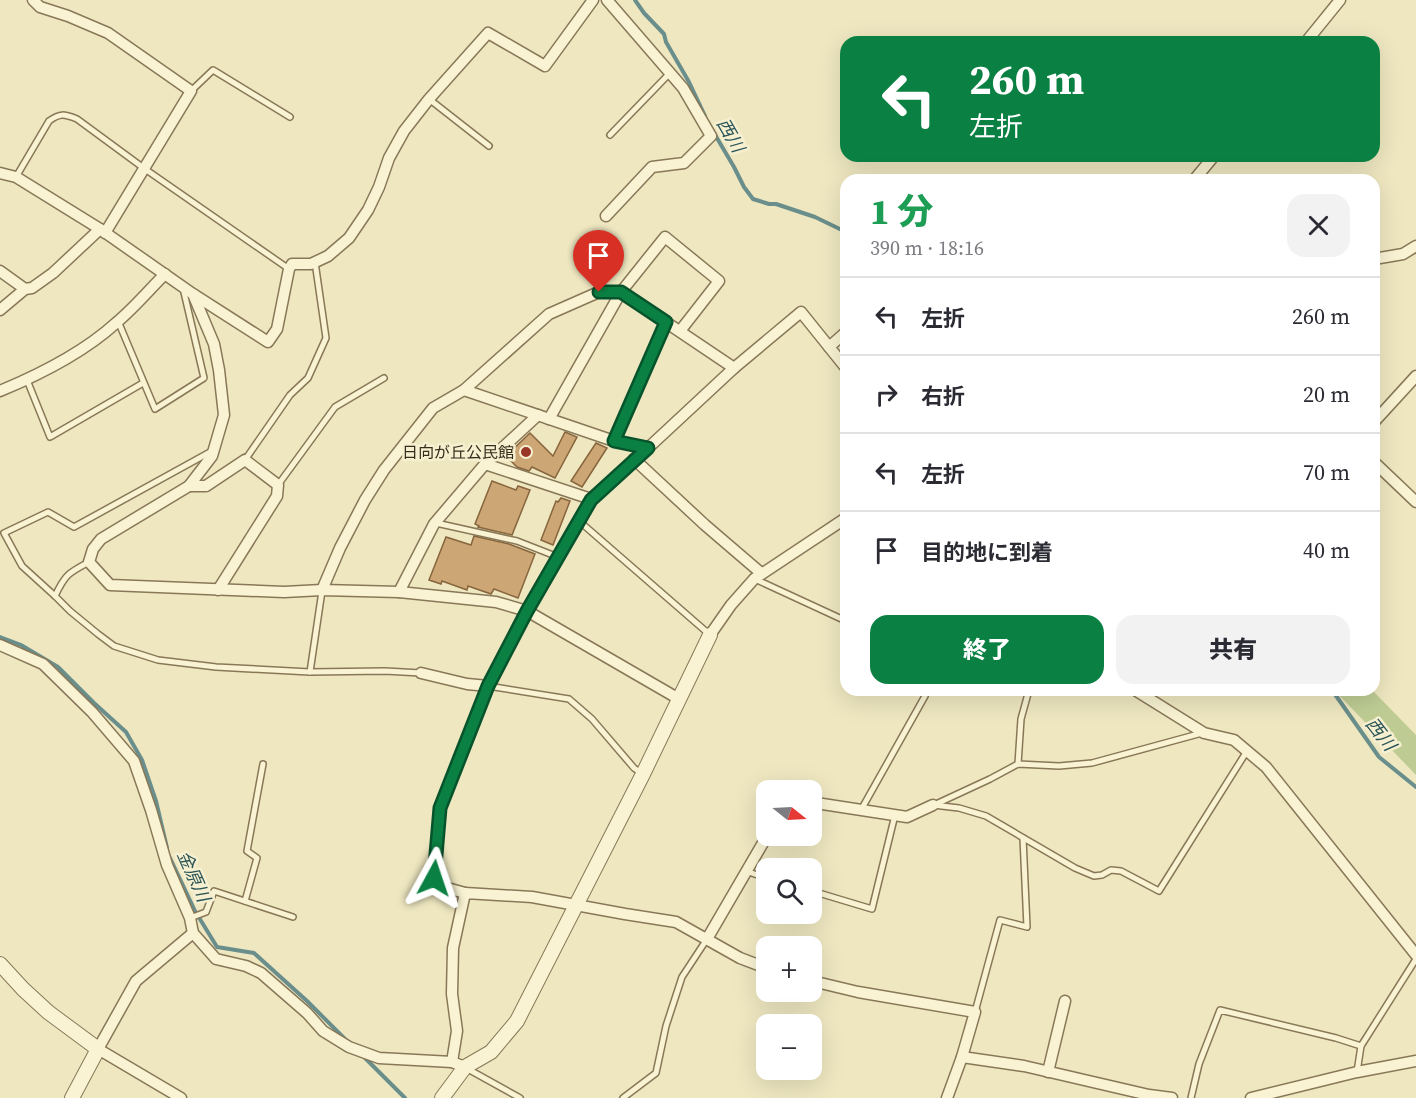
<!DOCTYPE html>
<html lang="ja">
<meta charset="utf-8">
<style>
body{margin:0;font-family:"Source Serif 4","Noto Sans JP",serif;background:#f2f2f3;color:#2b2b33;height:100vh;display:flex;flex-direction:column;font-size:22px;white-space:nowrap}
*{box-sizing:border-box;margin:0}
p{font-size:20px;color:#7c7c81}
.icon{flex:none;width:33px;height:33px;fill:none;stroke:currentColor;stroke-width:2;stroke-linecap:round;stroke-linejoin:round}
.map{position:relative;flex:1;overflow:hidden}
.drawer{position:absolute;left:840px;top:174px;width:540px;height:522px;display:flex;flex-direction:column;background:#fff;border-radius:18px;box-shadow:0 6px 24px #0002}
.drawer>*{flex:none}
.banner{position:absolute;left:840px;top:36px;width:540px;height:126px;border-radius:18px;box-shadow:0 6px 24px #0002;background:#0b8043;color:#fff;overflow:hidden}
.needle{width:39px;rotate:108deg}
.tools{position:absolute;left:756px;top:780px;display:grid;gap:12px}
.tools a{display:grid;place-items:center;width:66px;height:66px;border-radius:12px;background:#fff;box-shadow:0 6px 24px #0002;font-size:30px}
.pin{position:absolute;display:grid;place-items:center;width:51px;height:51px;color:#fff;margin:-62px -26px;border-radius:50% 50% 50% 0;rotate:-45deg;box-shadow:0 0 6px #0007}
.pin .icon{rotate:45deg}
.me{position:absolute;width:66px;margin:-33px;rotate:5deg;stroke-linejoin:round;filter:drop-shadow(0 0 4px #0008)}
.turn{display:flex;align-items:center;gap:21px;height:126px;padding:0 30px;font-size:27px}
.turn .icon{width:78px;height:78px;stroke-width:2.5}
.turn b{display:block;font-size:42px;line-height:51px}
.round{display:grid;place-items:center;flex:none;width:63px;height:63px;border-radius:18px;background:#f2f2f3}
.summary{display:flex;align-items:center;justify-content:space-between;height:102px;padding:0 30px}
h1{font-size:36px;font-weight:800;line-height:45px;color:#1e9e55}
.action{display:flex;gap:12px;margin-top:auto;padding:12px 30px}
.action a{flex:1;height:69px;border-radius:18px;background:#0b8043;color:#fff;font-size:24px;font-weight:800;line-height:69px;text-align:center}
.action a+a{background:#f2f2f3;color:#2b2b33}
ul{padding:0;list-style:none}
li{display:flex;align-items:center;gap:18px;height:78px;padding:0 30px;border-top:2px solid #e1e1e2}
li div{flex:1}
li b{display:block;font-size:22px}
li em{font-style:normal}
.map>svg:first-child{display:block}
.green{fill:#becc94}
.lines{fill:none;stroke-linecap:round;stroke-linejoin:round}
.stream{stroke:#6a8e8b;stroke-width:4}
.building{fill:#cda675;stroke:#87653d;stroke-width:1.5}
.service-casing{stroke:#887858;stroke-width:8}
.minor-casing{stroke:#887858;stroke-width:13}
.tertiary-casing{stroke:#887858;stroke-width:16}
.service{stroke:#f9f3d3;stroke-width:5}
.minor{stroke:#f9f3d3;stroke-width:10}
.tertiary{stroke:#f9f3d3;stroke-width:14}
.route-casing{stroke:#07532c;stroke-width:15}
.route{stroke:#0b8043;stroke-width:10}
.poi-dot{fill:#983627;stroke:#f6f0d0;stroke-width:2}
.labels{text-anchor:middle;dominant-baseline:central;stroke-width:5;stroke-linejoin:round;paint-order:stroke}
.poi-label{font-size:16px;fill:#372d1d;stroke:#f6f0d0;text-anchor:end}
.water-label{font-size:18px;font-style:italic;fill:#2b5457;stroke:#f6f0d0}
</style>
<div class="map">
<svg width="1416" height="1098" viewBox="0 0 1416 1098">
<rect width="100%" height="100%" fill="#eee7c0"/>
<path class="green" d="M1334 690H1372L1416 735V775Z"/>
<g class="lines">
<g class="stream">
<path d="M635 0 644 13 664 34 666 42 689 82 705 116"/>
<path d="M714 133 734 167 744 187 753 199 769 204H776L815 217 846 232"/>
<path d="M0 637 21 645 58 667 94 703 126 732 142 760 156 801 167 848"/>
<path d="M1332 690 1379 757 1416 787"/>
<path d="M170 858 195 911 217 947 254 953 307 1001 347 1041"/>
<path d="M363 1056 405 1098"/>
</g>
</g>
<g class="building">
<path d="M565 432 577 437 555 478 532 467 529 471 517 467 506 456 530 433 553 456Z"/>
<path d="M596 443 607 448 582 487 571 481Z"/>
<path d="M492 481 516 490 518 486 530 490 512 535 478 527 479 526 475 524Z"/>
<path d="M561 498 570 501 553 545 541 540 556 501 558 502Z"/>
<path d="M474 536 509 544 535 554 518 598 494 589 491 594 468 586 467 590 442 581 441 584 429 580 446 537 471 545Z"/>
</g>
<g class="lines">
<defs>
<g id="service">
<path d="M191 91 213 70 290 117"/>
<path d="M429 99 489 146"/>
<path d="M610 135 670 73"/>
<path d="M16 177 49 121C60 113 64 114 77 119L145 169 289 269"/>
<path d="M118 321 155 409 204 378 183 288"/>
<path d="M27 380 50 437 143 383"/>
<path d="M614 441 666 322"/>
<path d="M245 460 290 395 308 378 326 338 315 262"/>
<path d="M278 485 335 407 384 378"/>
<path d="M579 521 709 634"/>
<path d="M436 523 517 541 558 557"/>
<path d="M89 562C68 573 65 575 55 596L70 611 98 634 114 646 158 660 216 667 310 672 385 671 421 673"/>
<path d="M755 579 846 621"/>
<path d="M55 596 22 566 4 533 48 512 74 527 212 451"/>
<path d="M310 672 322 591"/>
<path d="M488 686 569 699 592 719 634 768 641 773"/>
<path d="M1018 764 1021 719 1029 690"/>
<path d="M933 805 959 808 986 816 1075 868 1094 876 1102 875 1111 870 1121 871 1159 891 1247 751"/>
<path d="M934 805 990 779 1018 764 1059 766 1092 763 1202 733"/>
<path d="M861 810 925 696"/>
<path d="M746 871 766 878"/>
<path d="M812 891 872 909 895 815"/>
<path d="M245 901 257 858 247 851 263 764"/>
<path d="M190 918 206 912 214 891 293 917"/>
<path d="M975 1012 1000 920 1027 927 1023 838"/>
<path d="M466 1068 520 1098"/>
<path d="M1357 1072 1361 1046 1416 959"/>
<path d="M623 1098 656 1073 666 1026 682 977 707 939"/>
<path d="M1191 1098 1199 1064 1220 1010 1336 1038 1361 1046"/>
</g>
<g id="minor">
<path d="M33 0 40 7 68 16 108 33 191 91 105 233"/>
<path d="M1306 42 1340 0"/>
<path d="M0 173 16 177 100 229 193 294 268 342 277 329 289 269 292 264H311L328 256 349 238 368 210 379 187 389 158 404 131 429 99 488 33 545 66 593 0"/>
<path d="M1194 180 1214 156"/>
<path d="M606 216 652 167 684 163 711 136 683 88 607 0"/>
<path d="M1374 259 1403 254 1416 246"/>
<path d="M0 271 25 289"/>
<path d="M193 294 214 344 219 370 224 415 212 456 189 486 101 539 93 549 89 562 110 585 284 592 322 590 399 592 496 602 527 611 679 699"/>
<path d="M0 310 25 289 32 288 53 273 100 229"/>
<path d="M829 347 846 332"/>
<path d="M464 390 614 441 648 448"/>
<path d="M0 391C41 374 83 353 116 323 134 308 149 290 165 274"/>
<path d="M549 419 621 292 665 237 719 281 680 331"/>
<path d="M1374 422 1416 376"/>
<path d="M634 459 705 525 761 573"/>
<path d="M1374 462 1416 502"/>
<path d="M485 464 591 499"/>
<path d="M189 486H206L245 460 278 485 277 496 218 590"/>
<path d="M322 590 340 548 365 500 384 470 433 408 464 390 549 314 599 292H621L734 368"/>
<path d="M399 592 434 524 485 464 538 415"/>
<path d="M710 635 731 605 754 579 846 518"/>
<path d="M0 645 43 664 92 712 134 761 151 810 167 865 190 918 193 933 216 959 246 966 261 973 307 1013 323 1031 349 1047 379 1058 452 1062 465 1067"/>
<path d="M421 673 467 684 488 686"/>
<path d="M1135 690 1204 733 1234 740 1266 767 1416 955"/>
<path d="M812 804 816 803 907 817 933 805"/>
<path d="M465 893 440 886 434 878 440 808 488 686 527 611 591 499 648 448 734 368 801 312 846 368"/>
<path d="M707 939 767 836"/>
<path d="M812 981 858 992 975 1012 962 1057 947 1098"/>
<path d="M962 1057 1024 1066 1149 1095 1172 1098"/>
<path d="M452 1062 457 1031 452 994 453 948 465 893 532 897 625 914 676 922 740 958 766 968"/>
<path d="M1048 1072 1065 1001"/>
<path d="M181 1098 98 1049 136 981 193 933"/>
<path d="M1251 1098 1357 1072 1416 1061"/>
</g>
<g id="tertiary">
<path d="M0 964 23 989 48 1012 98 1049 72 1098"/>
<path d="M442 1098 465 1067 491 1052 517 1021 643 774 710 635"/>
</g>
</defs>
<use href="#service" class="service-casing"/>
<use href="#minor" class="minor-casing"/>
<use href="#tertiary" class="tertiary-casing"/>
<use href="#service" class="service"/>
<use href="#minor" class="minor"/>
<use href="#tertiary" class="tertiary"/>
</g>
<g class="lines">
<defs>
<path id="route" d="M434 878 440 808 488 686 527 611 591 500 648 448 614 441 666 322 621 292H599"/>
</defs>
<use href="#route" class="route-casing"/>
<use href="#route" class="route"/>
</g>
<circle class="poi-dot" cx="526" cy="452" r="6"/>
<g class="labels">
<g class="poi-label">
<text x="514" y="452">日向が丘公民館</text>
</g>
<g class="water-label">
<text transform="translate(731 135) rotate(60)">西川</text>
<text transform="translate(1381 734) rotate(52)">西川</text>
<text transform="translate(194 876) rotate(66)">金原川</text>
</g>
</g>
</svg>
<div class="tools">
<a><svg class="needle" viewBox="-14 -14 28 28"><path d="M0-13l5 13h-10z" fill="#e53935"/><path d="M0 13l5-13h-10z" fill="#7c7c81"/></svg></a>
<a><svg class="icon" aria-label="search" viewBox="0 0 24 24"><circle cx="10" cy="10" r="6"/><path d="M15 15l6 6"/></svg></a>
<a>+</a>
<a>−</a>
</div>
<div class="pin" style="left:599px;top:292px;background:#d93025"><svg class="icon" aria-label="arrive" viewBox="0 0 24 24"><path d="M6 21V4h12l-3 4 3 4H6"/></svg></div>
<svg class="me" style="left:434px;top:878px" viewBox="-20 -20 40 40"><path d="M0-17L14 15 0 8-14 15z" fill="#0b8043" stroke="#fff" stroke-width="4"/></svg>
<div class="banner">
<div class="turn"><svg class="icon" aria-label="left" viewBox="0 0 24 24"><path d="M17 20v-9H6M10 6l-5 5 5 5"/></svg><div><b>260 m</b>左折</div></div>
</div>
<section class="drawer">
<div class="summary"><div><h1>1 分</h1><p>390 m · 18:16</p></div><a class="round"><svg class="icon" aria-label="close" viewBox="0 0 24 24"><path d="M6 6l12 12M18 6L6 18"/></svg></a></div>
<ul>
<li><svg class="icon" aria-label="left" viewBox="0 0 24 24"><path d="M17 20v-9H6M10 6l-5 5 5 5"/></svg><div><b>左折</b></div><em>260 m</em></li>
<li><svg class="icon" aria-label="right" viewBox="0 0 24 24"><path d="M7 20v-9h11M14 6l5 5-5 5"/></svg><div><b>右折</b></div><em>20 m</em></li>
<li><svg class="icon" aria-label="left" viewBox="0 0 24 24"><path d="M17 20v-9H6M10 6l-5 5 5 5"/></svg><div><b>左折</b></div><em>70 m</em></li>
<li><svg class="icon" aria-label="arrive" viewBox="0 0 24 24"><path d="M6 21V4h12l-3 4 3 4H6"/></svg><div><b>目的地に到着</b></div><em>40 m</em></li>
</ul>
<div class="action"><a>終了</a><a>共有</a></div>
</section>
</div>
